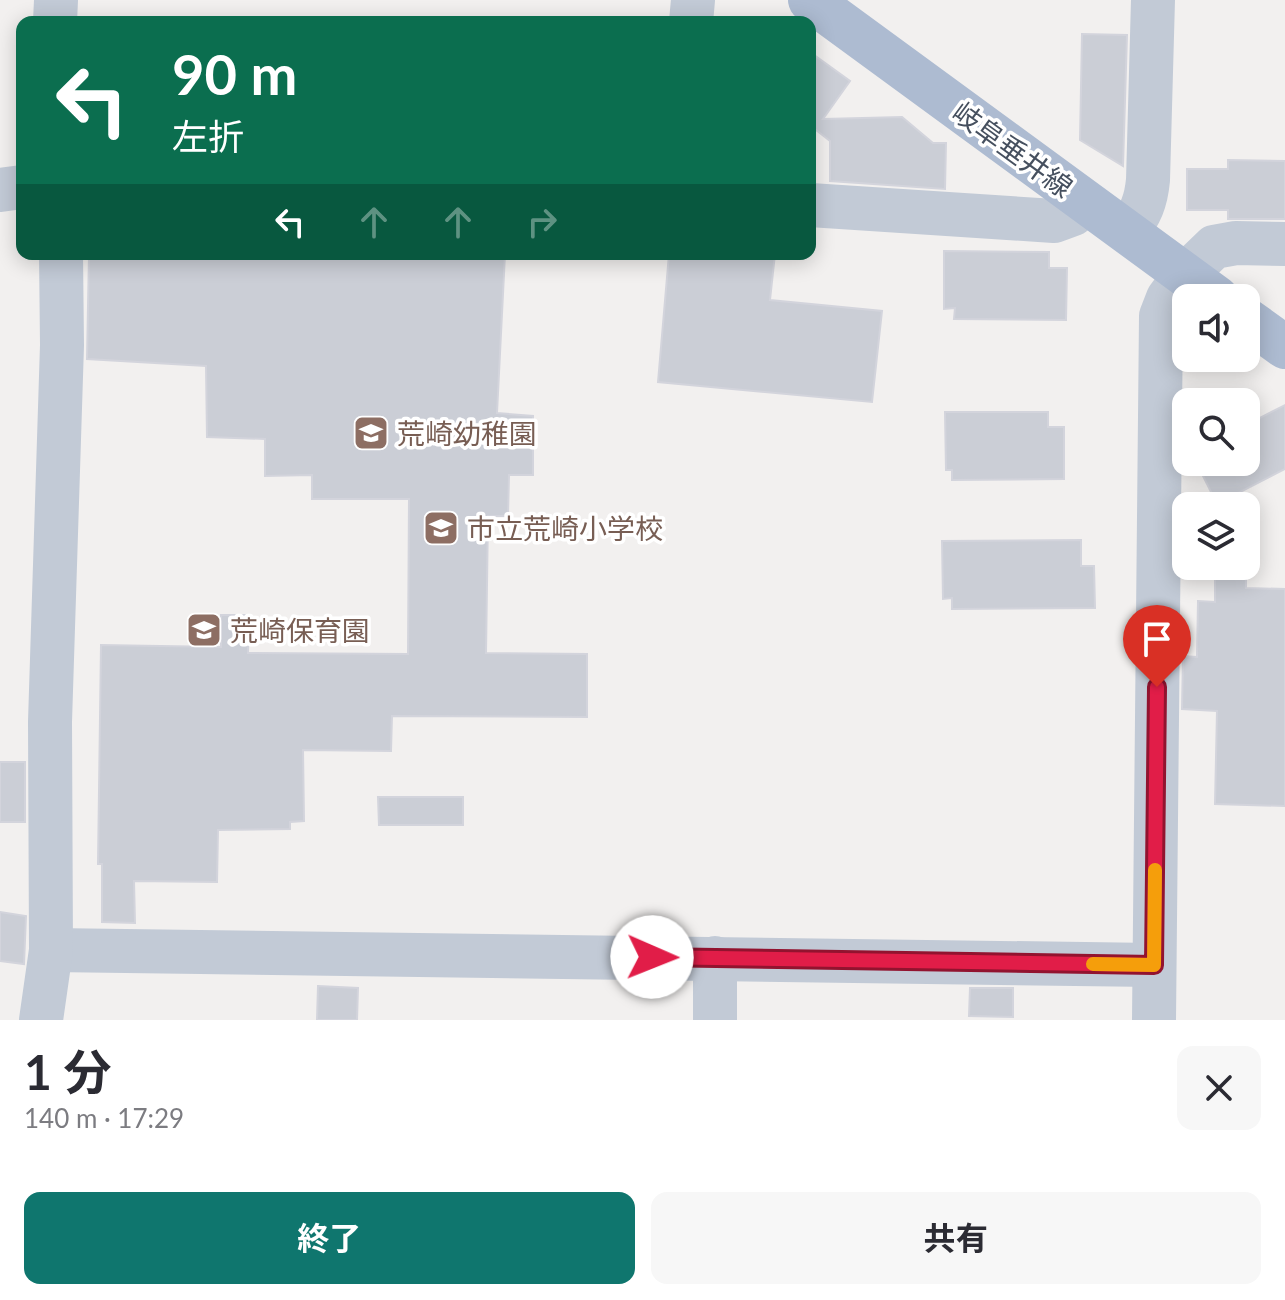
<!DOCTYPE html>
<html lang="ja">
<meta charset="utf-8">
<style>
body{margin:0;font-family:Lato,"Noto Sans JP",sans-serif;background:#f7f7f7;color:#2b2b33;height:100vh;display:flex;flex-direction:column;font-size:30px;white-space:nowrap}
*{box-sizing:border-box;margin:0}
p{font-size:26px;color:#7c7c81}
.icon{flex:none;width:44px;height:44px;fill:none;stroke:currentColor;stroke-width:2;stroke-linecap:round;stroke-linejoin:round}
.map{position:relative;height:1020px;overflow:hidden}
.details{display:flex;flex-direction:column;background:#fff;flex:1}
.details>*{flex:none}
.banner{position:absolute;left:16px;top:16px;width:800px;height:244px;border-radius:16px;box-shadow:0 4px 20px #0003;background:#0b6e4f;color:#fff;overflow:hidden}
.buttons{position:absolute;left:1172px;top:284px;display:grid;gap:16px}
.buttons a{display:grid;place-items:center;width:88px;height:88px;border-radius:16px;background:#fff;box-shadow:0 4px 20px #0003;font-size:40px}
.pin{position:absolute;display:grid;place-items:center;width:68px;height:68px;color:#fff;margin:-82px -34px;border-radius:50% 50% 50% 0;rotate:-45deg;box-shadow:0 0 8px #0007}
.pin .icon{rotate:45deg}
.me{position:absolute;width:88px;margin:-44px;rotate:91deg;stroke-linejoin:round;filter:drop-shadow(0 0 6px #0008)}
.turn{display:flex;align-items:center;gap:28px;height:168px;padding:0 24px;font-size:36px}
.turn .icon{width:104px;height:104px;stroke-width:2.5}
.turn b{display:block;font-size:56px;line-height:68px}
.lanes{display:flex;align-items:center;height:76px;padding:0 24px;background:#0003;justify-content:center;gap:40px;direction:ltr}
.lanes .off{opacity:.35}
.round{display:grid;place-items:center;flex:none;width:84px;height:84px;border-radius:16px;background:#f7f7f7}
.summary{display:flex;align-items:center;justify-content:space-between;height:136px;padding:0 24px}
h1{font-size:48px;font-weight:700;line-height:60px}
.action{display:flex;gap:16px;margin-top:auto;padding:16px 24px}
.action a{flex:1;height:92px;border-radius:16px;background:#0f766e;color:#fff;font-size:32px;font-weight:700;line-height:92px;text-align:center}
.action a+a{background:#f7f7f7;color:#2b2b33}
.map>svg:first-child{display:block}
.building{fill:#cbced6;stroke:#d3d4dc;stroke-width:2}
.lines{fill:none;stroke-linecap:round;stroke-linejoin:round}
.minor{stroke:#c2cad6;stroke-width:44}
.major{stroke:#adbbd1;stroke-width:44}
.route-casing{stroke:#92132f;stroke-width:20}
.route{stroke:#e11d48;stroke-width:14}
.slow{stroke:#f59e0b;stroke-width:14}
.labels{text-anchor:middle;dominant-baseline:central;stroke-width:7;stroke-linejoin:round;paint-order:stroke}
.street-label{font-size:28px;fill:#46505f;stroke:#fff}
.education-label{font-size:28px;fill:#785e54;stroke:#fff;text-anchor:start}
</style>
<div class="map">
<svg width="1285" height="1020" viewBox="0 0 1285 1020">
<rect width="100%" height="100%" fill="#f2f0ef"/>
<g class="building">
<path d="M1082 34 1127 35 1123 166 1080 140Z"/>
<path d="M810 52 850 81 823 119 902 117 933 143H946L945 189 830 181V141L816 130 810 138Z"/>
<path d="M1228 160 1285 161V219H1228V210H1187V169H1228Z"/>
<path d="M944 251 1049 252V268H1067L1066 320 954 319 955 308 944 309Z"/>
<path d="M89 254H505L497 413 533 416V475H509L508 516H488L486 653 587 654V717L392 716 391 751 303 750 304 821 290 822V829L218 830 217 882 134 881 135 923 102 922V864H98L101 645 221 647V615H249L248 653 408 654 409 499H312V475L265 476V439L207 437 206 366 87 359Z"/>
<path d="M669 254H775L770 300 882 311 872 402 658 382Z"/>
<path d="M1285 405V469L1217 504 1196 462H1246V425Z"/>
<path d="M945 412H1048V427H1064V479L952 480V470H946Z"/>
<path d="M1081 540V566H1094L1095 608 952 609V598L943 599 942 541Z"/>
<path d="M1215 566H1246V588L1285 589V806L1215 804 1217 711 1182 709 1183 656 1197 657 1198 601 1215 602Z"/>
<rect x="0" y="762" width="25" height="60"/>
<path d="M378 797H463V825H379Z"/>
<path d="M0 912 26 916 24 964 0 961Z"/>
<path d="M318 986 358 988 357 1020H317Z"/>
<path d="M970 988H1013V1017L969 1016Z"/>
</g>
<g class="lines">
<g class="minor">
<path d="M55 22 56 0"/>
<path d="M691 22 693 0"/>
<path d="M0 190 22 187"/>
<path d="M810 205 1054 221 1073 214 1083 201"/>
<path d="M1127 231C1141 214 1146 201 1148 180L1153 0"/>
<path d="M51 950 1154 965"/>
<path d="M41 1020 51 950 50 722 62 345 61 254"/>
<path d="M715 1020V958"/>
<path d="M1154 1020 1161 316 1168 298 1185 275 1214 247 1236 243 1285 244"/>
</g>
<g class="major">
<path d="M810 0 1217 298"/>
<path d="M1246 319 1285 347"/>
</g>
</g>
<g class="lines">
<defs>
<path id="route" d="M652 957 1154 965 1157 687"/>
</defs>
<use href="#route" class="route-casing"/>
<use href="#route" class="route"/>
<path class="slow" d="M1093 964 1154 965 1155 870"/>
</g>
<defs>
<symbol id="school-square" viewBox="-11 -11 22 22"><rect x="-9" y="-9" width="18" height="18" rx="4" fill="#8d6e63" stroke="#fff"/><path d="M0-5L7-2L0 1L-7-2ZM-4 1L0 2.5L4 1V4Q0 6-4 4Z" fill="#fff"/></symbol>
</defs>
<g fill-rule="evenodd">
<use href="#school-square" x="351" y="413" width="40" height="40"/>
<use href="#school-square" x="421" y="508" width="40" height="40"/>
<use href="#school-square" x="184" y="610" width="40" height="40"/>
</g>
<g class="labels">
<g class="street-label">
<text transform="translate(1013 149) rotate(36)">岐阜垂井線</text>
</g>
<g class="education-label">
<text x="397" y="433">荒崎幼稚園</text>
<text x="467" y="528">市立荒崎小学校</text>
<text x="230" y="630">荒崎保育園</text>
</g>
</g>
</svg>
<div class="buttons">
<a><svg class="icon" aria-label="sound" viewBox="0 0 24 24"><path d="M4 9h4l5-4v14l-5-4H4zM17 9q2 3 0 6"/></svg></a>
<a><svg class="icon" aria-label="search" viewBox="0 0 24 24"><circle cx="10" cy="10" r="6"/><path d="M15 15l6 6"/></svg></a>
<a><svg class="icon" aria-label="layers" viewBox="0 0 24 24"><path d="M12 4l9 5-9 5-9-5zM3 14l9 5 9-5"/></svg></a>
</div>
<div class="pin" style="left:1157px;top:687px;background:#d93025"><svg class="icon" aria-label="arrive" viewBox="0 0 24 24"><path d="M6 21V4h12l-3 4 3 4H6"/></svg></div>
<svg class="me" style="left:652px;top:957px" viewBox="-20 -20 40 40"><circle r="19" fill="#fff"/><path d="M0-13L10 11 0 6-10 11z" fill="#e11d48"/></svg>
<div class="banner">
<div class="turn"><svg class="icon" aria-label="left" viewBox="0 0 24 24"><path d="M17 20v-9H6M10 6l-5 5 5 5"/></svg><div><b>90 m</b>左折</div></div>
<div class="lanes"><svg class="icon" aria-label="left" viewBox="0 0 24 24"><path d="M17 20v-9H6M10 6l-5 5 5 5"/></svg><svg class="icon off" aria-label="ahead" viewBox="0 0 24 24"><path d="M12 20V5M6 11l6-6 6 6"/></svg><svg class="icon off" aria-label="ahead" viewBox="0 0 24 24"><path d="M12 20V5M6 11l6-6 6 6"/></svg><svg class="icon off" aria-label="right" viewBox="0 0 24 24"><path d="M7 20v-9h11M14 6l5 5-5 5"/></svg></div>
</div>
</div>
<section class="details">
<div class="summary"><div><h1>1 分</h1><p>140 m · 17:29</p></div><a class="round"><svg class="icon" aria-label="close" viewBox="0 0 24 24"><path d="M6 6l12 12M18 6L6 18"/></svg></a></div>
<div class="action"><a>終了</a><a>共有</a></div>
</section>
